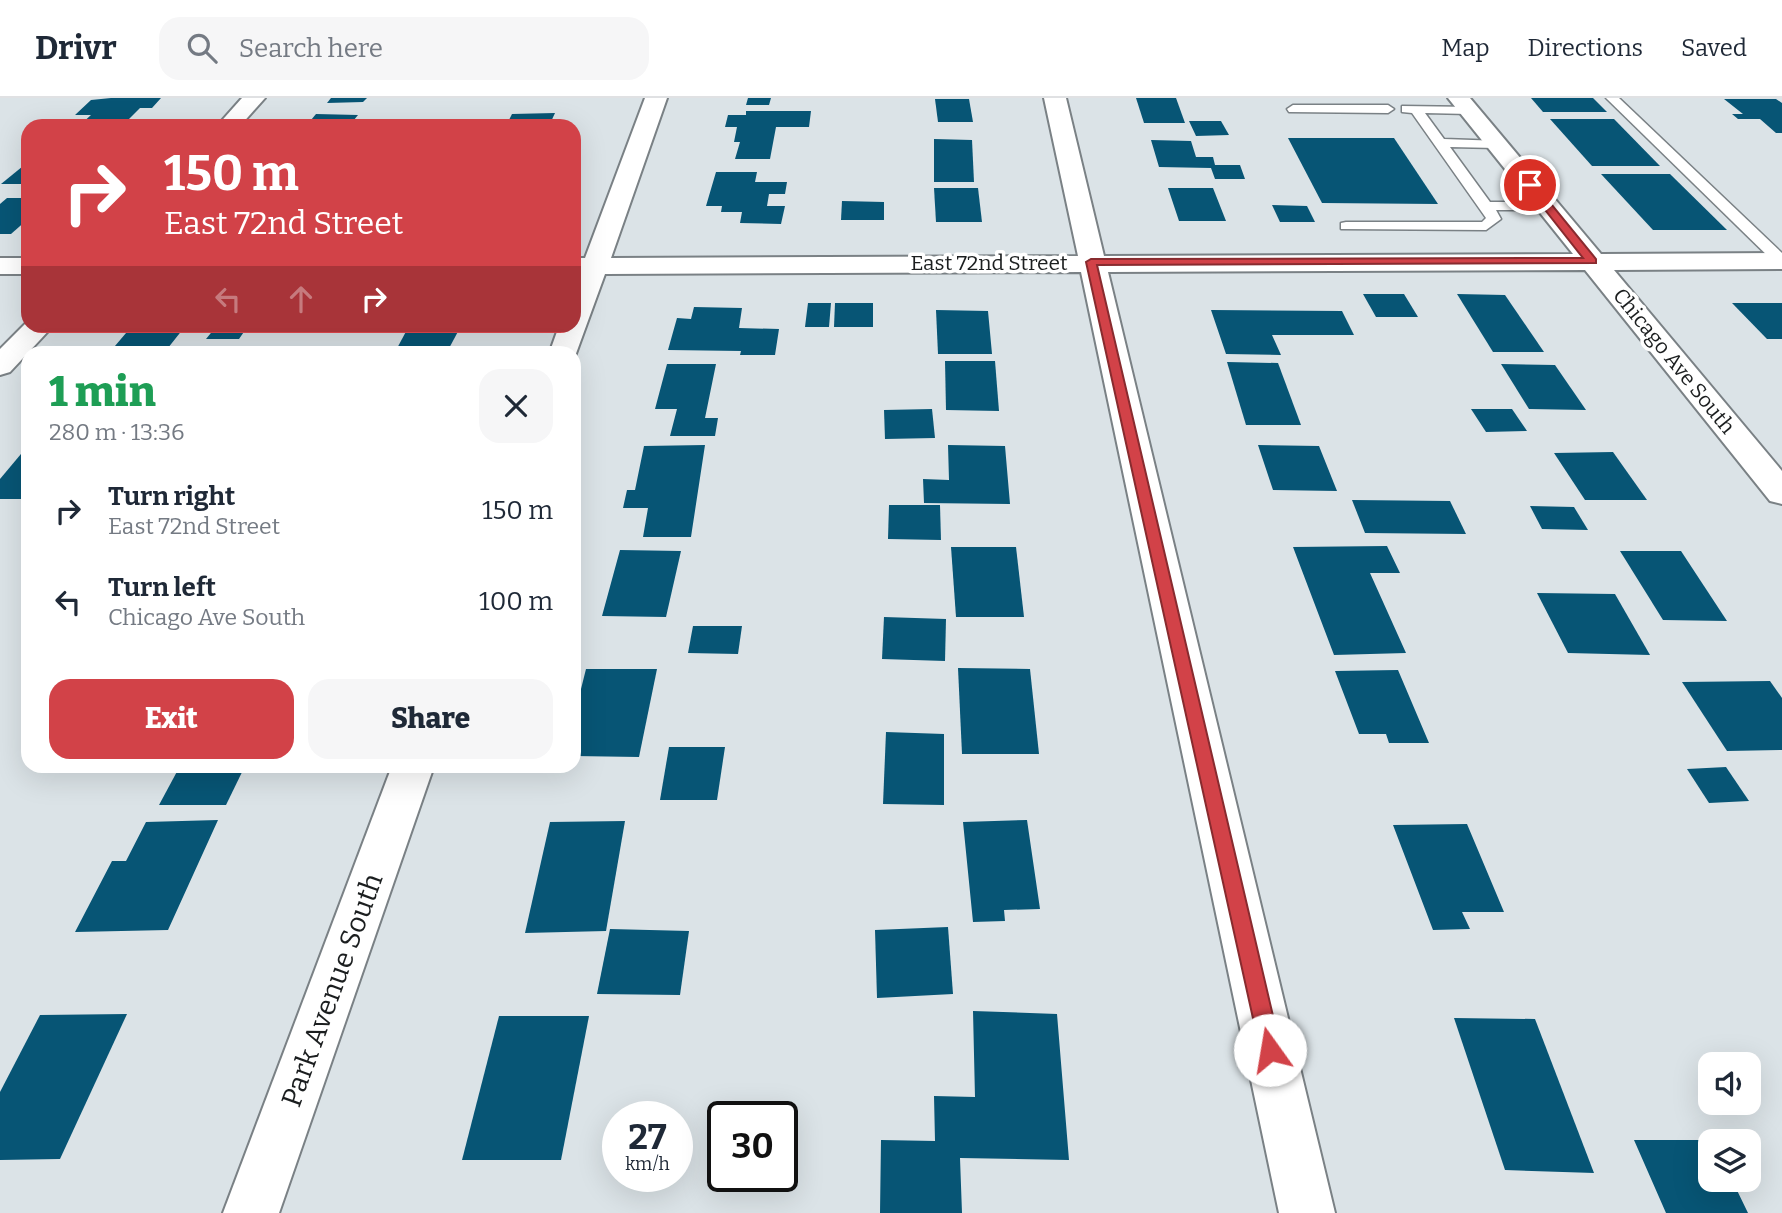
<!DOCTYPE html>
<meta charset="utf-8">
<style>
body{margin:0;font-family:Bitter,serif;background:#f6f6f7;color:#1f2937;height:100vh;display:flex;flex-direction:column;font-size:26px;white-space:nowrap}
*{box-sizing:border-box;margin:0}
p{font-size:23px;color:#747a83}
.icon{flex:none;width:38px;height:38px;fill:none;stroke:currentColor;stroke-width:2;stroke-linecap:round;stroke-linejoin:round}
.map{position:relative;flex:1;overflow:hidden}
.sheet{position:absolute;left:21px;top:248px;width:560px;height:427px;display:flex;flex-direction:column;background:#fff;border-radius:21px;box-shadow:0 7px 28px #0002}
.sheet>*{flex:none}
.top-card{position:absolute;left:21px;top:21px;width:560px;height:214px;border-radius:21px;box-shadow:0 7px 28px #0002;background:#d24248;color:#fff;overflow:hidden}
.buttons{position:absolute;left:1698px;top:954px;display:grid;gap:14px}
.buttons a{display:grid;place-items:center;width:63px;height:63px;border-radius:14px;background:#fff;box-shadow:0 7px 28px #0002;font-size:35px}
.speed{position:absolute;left:602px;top:1003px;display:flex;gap:14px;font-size:35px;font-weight:700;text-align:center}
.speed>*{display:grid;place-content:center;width:91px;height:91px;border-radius:50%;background:#fff;box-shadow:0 7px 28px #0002;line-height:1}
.speed small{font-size:18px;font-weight:400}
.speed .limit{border:4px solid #111;border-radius:10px;background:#fff;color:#111}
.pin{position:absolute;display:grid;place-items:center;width:60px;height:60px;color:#fff;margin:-30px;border:4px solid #fff;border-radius:50%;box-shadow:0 2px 7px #0007}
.me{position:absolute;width:77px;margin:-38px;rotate:347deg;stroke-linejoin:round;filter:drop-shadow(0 0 5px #0008)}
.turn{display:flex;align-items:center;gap:24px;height:147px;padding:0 28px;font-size:32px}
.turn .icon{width:91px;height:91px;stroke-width:2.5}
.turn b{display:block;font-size:49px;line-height:60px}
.lanes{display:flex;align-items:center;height:66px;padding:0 28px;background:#0003;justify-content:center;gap:35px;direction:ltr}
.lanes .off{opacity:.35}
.round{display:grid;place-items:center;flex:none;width:74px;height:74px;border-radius:21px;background:#f6f6f7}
.summary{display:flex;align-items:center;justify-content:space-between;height:119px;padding:0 28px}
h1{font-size:42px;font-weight:800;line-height:52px;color:#1e9e55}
.action{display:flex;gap:14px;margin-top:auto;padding:14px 28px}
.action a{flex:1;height:80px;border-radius:21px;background:#d24248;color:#fff;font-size:28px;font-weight:800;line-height:80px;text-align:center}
.action a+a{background:#f6f6f7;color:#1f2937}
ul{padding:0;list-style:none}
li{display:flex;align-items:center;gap:21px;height:91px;padding:0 28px}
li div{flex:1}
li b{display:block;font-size:26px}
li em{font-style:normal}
header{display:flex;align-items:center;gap:42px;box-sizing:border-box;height:98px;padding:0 35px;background:#fff;border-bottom:2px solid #e0e1e3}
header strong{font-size:33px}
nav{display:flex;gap:38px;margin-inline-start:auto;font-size:24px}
.search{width:490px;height:63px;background:#f6f6f7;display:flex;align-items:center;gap:18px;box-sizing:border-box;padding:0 24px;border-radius:21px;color:#747a83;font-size:26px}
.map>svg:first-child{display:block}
.building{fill:#075575}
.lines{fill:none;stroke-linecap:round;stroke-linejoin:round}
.lane-casing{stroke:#7a8185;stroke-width:3}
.street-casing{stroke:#7a8185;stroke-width:4}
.lane{fill:#fff;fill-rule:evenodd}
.street{fill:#fff;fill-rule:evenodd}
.route{fill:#d24248;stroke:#882b2f;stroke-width:2}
.labels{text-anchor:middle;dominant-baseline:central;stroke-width:7;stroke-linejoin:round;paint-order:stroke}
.far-street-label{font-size:21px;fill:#1b1e1f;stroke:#fff}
.near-street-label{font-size:28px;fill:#1b1e1f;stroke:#fff}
</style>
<header>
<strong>Drivr</strong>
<div class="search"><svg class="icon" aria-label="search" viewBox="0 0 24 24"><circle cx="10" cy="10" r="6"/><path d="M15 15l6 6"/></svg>Search here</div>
<nav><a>Map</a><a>Directions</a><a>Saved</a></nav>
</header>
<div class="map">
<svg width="1782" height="1115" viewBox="0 0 1782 1115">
<rect width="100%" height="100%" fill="#dbe3e7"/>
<g class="building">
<path d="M111 0H161L152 10H140L122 28H79L91 17H75L91 2Z"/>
<path d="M331 0H367L363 4 327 5Z"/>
<path d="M748 0H771L769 7H746Z"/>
<path d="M1136 0H1176L1185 25H1144Z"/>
<path d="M1531 0H1593L1607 14H1543Z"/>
<path d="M935 1H969L973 24H938Z"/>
<path d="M1724 1H1776L1782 5V35H1776L1760 21H1738L1732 16H1743Z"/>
<path d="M746 13H811L809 29H776L770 61H735L740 44H734L737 29H725L728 17H746Z"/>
<path d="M555 15 549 28H506L512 16Z"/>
<path d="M316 16 358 17 349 28H306Z"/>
<path d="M1550 21H1614L1660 68H1592Z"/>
<path d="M1189 23H1221L1229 37 1196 38Z"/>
<path d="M1288 40H1394L1438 106 1322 105Z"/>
<path d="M934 41 972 42 974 84H934Z"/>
<path d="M1151 42 1191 43 1196 59H1213L1215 67H1240L1245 81H1215L1211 70 1159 69Z"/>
<path d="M28 64V86H1Z"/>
<path d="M716 74H757L755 84H787L785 96H769L767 108H785L781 126 740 125 742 114H721L722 108H706Z"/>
<path d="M1601 76H1670L1727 132H1653Z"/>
<path d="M934 90H978L982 124H936Z"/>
<path d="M1168 90H1213L1226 123H1179Z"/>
<path d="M7 100H28V121L11 136H0V106Z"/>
<path d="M842 103 884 104V122H841Z"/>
<path d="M1272 107 1307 108 1315 124H1280Z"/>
<path d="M1363 196H1404L1418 219H1376Z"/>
<path d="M1457 196 1505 197 1544 254H1493Z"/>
<path d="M808 205H831L829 229H805Z"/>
<path d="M835 205H873V229H834Z"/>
<path d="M1732 205H1782V241H1767Z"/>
<path d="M694 209 742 210 739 230 779 231 775 257H740L741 253 668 252 677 220 691 221Z"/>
<path d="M936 212 988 213 992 256H938Z"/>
<path d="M1211 212 1342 213 1354 237H1272L1281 257 1226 256Z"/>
<path d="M132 228H248L239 241H206L215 230 183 231 164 255H109Z"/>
<path d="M409 228H461L447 254H395Z"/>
<path d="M945 263H995L999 313 946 312Z"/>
<path d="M1227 264 1278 265 1301 327H1246Z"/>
<path d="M667 266H716L705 320H718L715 338H670L677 311H655Z"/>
<path d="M1501 266 1555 267 1586 312 1529 311Z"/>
<path d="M932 311 935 340 885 341 884 312Z"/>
<path d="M1471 311H1512L1527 333 1486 334Z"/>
<path d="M705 347 691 439H643L648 410H623L627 392H635L644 348Z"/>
<path d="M948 347 1005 348 1010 406 924 405 923 381 949 382Z"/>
<path d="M1258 347 1319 348 1337 393 1273 392Z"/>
<path d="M26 350 28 401H0V381Z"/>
<path d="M1613 354 1647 402H1585L1554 355Z"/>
<path d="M1352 402 1450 403 1466 436 1365 435Z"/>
<path d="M889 407H940L941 442 888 441Z"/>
<path d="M1530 408 1574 409 1588 432 1542 431Z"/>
<path d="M1387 448 1400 475H1370L1406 555 1334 557 1293 449Z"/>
<path d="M951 449H1016L1024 519H956Z"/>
<path d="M620 452 681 453 666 519 602 518Z"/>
<path d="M1620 453H1681L1727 523 1663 522Z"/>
<path d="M1537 495 1615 496 1650 557 1568 555Z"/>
<path d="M884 519 946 521 945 563 882 561Z"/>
<path d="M693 528H742L738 556 688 555Z"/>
<path d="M958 570 1030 571 1039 656H962Z"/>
<path d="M586 571H657L639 659 574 658V619Z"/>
<path d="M1398 572 1429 645H1389L1386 636H1359L1335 573Z"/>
<path d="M1770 583 1782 600V652L1727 653 1682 584Z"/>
<path d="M886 634 944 636V707L883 706Z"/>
<path d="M669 649H725L717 702H660Z"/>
<path d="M180 668H245L226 707H159Z"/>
<path d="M1726 669 1749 703 1709 705 1687 671Z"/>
<path d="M218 722 168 832 75 834 112 763H126L146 724Z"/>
<path d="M1027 722 1040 811 1004 812 1005 823 973 824 963 724Z"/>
<path d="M625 723 606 833 525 835 550 724Z"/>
<path d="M1467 726 1504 814H1462L1470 831 1433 832 1393 727Z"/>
<path d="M948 829 953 896 877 900 875 832Z"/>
<path d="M610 831 689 833 680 897 597 896Z"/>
<path d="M973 913 1057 916 1069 1062 960 1060 962 1115H880L881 1042 935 1043 934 998 975 999Z"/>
<path d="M127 916 60 1061 0 1062V994L40 917Z"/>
<path d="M499 918H589L561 1062H462Z"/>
<path d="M1454 920 1535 921 1594 1075 1505 1072Z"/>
<path d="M1634 1042H1710V1082H1732L1748 1115H1666Z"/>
</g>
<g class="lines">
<defs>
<g id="lane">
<path d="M1606 0H1619L1782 155V167L1776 166Z"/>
<path d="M1293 7H1388L1394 11 1388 15 1289 14 1287 11Z"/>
<path d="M1402 8 1474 9V15L1469 16 1425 15 1444 41 1501 43V49L1496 50 1450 49 1490 104H1547L1554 108 1547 112H1496L1501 121 1486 132 1341 131V125L1346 124H1482L1486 120 1412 15 1402 14Z"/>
</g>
<g id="street">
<path d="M242 0H265L240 28H217Z"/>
<path d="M645 0H667L611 160 1078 158 1044 0H1066L1104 158 1573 156 1448 0H1470L1601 156 1782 155V171L1614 172 1782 373V406L1770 403 1585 172 1108 174 1335 1115H1279L1081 174 605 176 574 261V256H549L559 228H574V188L579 176H574V160H585Z"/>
<rect x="0" y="160" width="28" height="16"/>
<path d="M28 223V228H53L10 274 0 277V251Z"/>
<path d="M392 668H434L279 1115H223Z"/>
</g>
</defs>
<use href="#lane" class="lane-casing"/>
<use href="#street" class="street-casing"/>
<use href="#lane" class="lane"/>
<use href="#street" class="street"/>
</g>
<path class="route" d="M1527 85H1534L1596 161V165L1097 167 1281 952 1278 959 1270 962 1263 959 1260 952 1086 164 1091 161 1583 160 1527 89Z"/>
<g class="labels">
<g class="far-street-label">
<text x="989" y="165">East 72nd Street</text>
<text transform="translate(1674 263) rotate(51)">Chicago Ave South</text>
</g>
<g class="near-street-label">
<text transform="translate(332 892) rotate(-70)">Park Avenue South</text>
</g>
</g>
</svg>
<div class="buttons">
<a><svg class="icon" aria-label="sound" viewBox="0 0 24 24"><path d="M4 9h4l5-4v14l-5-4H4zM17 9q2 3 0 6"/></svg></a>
<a><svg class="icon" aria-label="layers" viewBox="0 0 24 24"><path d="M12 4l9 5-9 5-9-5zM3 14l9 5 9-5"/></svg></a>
</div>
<div class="speed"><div>27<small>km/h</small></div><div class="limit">30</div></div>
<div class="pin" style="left:1530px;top:87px;background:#d93025"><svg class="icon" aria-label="arrive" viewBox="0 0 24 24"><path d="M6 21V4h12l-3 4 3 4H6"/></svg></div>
<svg class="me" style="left:1270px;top:952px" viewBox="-20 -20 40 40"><circle r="19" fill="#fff"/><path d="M0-13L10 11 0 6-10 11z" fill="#d24248"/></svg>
<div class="top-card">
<div class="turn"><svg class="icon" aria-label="right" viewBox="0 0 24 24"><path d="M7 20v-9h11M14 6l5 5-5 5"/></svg><div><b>150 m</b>East 72nd Street</div></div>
<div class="lanes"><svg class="icon off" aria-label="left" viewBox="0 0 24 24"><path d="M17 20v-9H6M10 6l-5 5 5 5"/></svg><svg class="icon off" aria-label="ahead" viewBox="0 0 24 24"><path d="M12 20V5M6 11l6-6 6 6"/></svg><svg class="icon" aria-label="right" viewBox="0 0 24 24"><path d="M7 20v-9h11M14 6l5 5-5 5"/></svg></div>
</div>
<section class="sheet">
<div class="summary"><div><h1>1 min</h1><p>280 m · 13:36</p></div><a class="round"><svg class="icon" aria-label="close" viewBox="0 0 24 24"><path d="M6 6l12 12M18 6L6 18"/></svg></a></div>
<ul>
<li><svg class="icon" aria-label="right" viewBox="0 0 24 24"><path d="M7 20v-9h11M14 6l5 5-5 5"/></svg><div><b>Turn right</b><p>East 72nd Street</p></div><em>150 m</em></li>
<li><svg class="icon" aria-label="left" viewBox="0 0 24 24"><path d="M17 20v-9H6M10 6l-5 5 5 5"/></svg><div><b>Turn left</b><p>Chicago Ave South</p></div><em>100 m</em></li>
</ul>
<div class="action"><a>Exit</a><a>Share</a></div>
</section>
</div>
